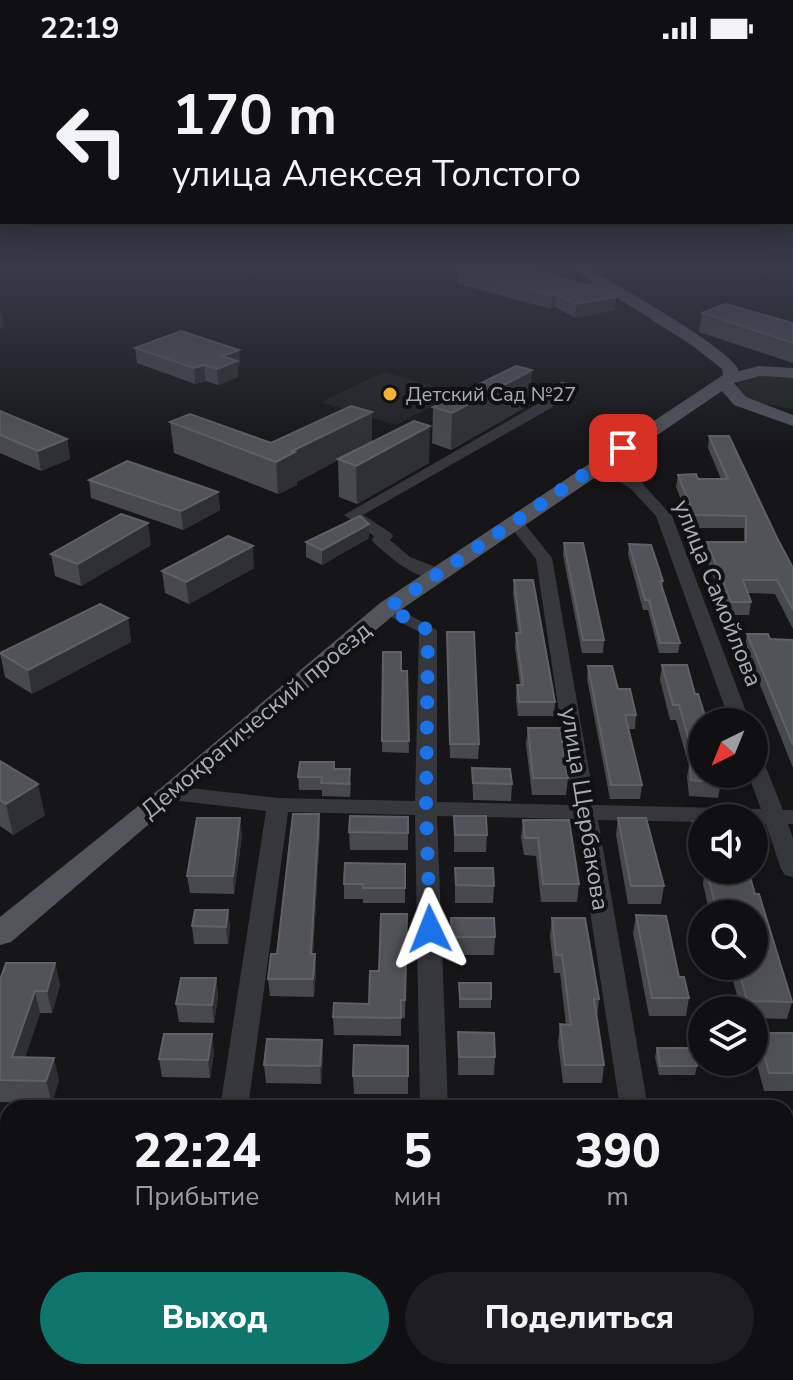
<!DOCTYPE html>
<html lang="ru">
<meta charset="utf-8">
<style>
body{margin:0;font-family:"Nunito Sans",sans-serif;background:#1e1e20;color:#f1f3f6;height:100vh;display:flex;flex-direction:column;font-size:30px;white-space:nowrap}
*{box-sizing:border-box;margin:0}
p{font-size:26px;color:#9c9d9f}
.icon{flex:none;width:44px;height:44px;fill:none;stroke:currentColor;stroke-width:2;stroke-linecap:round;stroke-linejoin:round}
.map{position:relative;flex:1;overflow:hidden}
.side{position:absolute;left:0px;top:1044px;width:794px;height:280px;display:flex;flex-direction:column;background:#101012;border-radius:24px 24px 0 0;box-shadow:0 8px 32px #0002,0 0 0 2px #303032}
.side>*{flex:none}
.banner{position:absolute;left:0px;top:0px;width:794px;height:168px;box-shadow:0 8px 32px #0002,0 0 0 2px #303032;background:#101012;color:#f1f3f6;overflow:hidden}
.needle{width:52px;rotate:223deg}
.tools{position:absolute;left:688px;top:652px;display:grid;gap:16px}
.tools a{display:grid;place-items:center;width:80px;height:80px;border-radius:50%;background:#101012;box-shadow:0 8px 32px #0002,0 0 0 2px #303032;font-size:40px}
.pin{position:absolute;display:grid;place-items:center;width:68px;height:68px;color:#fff;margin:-34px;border-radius:16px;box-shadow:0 4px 12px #0006}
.me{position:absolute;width:88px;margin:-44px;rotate:358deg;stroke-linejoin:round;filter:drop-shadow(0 0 6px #0008)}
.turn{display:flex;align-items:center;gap:28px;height:168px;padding:0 40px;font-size:36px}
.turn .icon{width:104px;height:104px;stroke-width:2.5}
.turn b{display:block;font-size:56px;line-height:68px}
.eta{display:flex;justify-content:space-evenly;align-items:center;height:136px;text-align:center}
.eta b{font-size:48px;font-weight:800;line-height:56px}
.primary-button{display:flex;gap:16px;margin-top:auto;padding:16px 40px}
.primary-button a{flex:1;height:92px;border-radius:48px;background:#0f766e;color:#fff;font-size:32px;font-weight:800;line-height:92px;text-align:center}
.primary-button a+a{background:#1e1e20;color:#f1f3f6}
.status{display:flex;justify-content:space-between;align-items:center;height:56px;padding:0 40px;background:#101012;direction:ltr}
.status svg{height:22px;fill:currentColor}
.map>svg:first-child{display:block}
.built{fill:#222225}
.green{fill:#1e261f}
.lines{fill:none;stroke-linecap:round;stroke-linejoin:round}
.minor{fill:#37383d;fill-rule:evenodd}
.major{fill:#53555c;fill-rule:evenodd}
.wall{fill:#47494d}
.shaded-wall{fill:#2f3033}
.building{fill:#525359;stroke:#5f6168;stroke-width:2}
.route{stroke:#1a73e8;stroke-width:14;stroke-dasharray:0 25.2}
.poi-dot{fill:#f2b134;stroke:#111113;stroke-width:3}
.labels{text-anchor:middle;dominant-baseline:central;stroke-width:8;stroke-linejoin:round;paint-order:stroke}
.far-poi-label{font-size:20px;fill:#a8adb8;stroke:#111113;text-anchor:start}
.street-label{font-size:24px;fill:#a8adb8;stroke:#111113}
</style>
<div class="status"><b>22:19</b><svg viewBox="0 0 49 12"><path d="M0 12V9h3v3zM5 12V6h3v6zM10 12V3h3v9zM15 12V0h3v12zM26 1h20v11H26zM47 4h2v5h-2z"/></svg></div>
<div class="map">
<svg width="793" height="1324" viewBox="0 0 793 1324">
<rect width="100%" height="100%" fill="#161618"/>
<path class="built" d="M384 316 440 332 444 344 396 369 321 346Z"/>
<path class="green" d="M762 319 793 321V353L753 346 737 335V330L741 325Z"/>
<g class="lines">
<g class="minor">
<path d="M562 325 574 328 551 352 363 459 391 477 393 480 390 484 410 501 443 514 445 518 443 522C418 527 391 502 374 487L372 484 374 480 344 459 541 346Z"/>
<path d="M600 403 641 426 672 460 750 666H730L656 460 631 433 595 410V404Z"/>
<path d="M514 460 520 462 552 502 595 749 761 753 748 718H754V698L761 699 783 754H793V768H788L793 782V821L785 819 781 813 766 768 754 767V762H702V766L598 764 648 1052H620L576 763 437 760 448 1052H420L415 759 288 756 248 1052H220L266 755 172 744 161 737 172 730 278 742 415 745 419 576 382 556 379 552 388 547 437 574V746L573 749 536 503 506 465Z"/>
<path d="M0 1261 8 1264V1300L0 1297Z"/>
<path d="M178 1316H212L211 1324H177Z"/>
<path d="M382 1316H637L640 1324H385Z"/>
<path d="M660 1316H694L696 1324H662Z"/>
</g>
<path class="major" d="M566 209H583C609 225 733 293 739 315L759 310 793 312V322L760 320 734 327 746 341 793 359V370L734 349 722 335 396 557 11 886 0 889V861L162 731 380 547 723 319 722 313 693 290Z"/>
</g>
<g class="wall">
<path d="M459 215 616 241 615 254 575 262 555 251 551 253 458 228Z"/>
<path d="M702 257 793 267V307L699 276Z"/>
<path d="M135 292 240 309 238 310V321L218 329 206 325 195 328 137 307Z"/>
<path d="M532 314 529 349 451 394 432 387 433 351Z"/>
<path d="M0 355 67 383 70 403 41 415 0 397Z"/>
<path d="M170 366 271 387 372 386 429 407 357 448 339 441 338 404 297 426V429L278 438 174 397Z"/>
<path d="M709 380 777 482 793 512V573L775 538 748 537 751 546 749 559H728L705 499 707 486H744V472H692L676 431 678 419 698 423H721L708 392Z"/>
<path d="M89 424 218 436 220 454 183 474 91 442Z"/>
<path d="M369 482 322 509 306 501V486Z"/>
<path d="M564 487 604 584 603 597H582L563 499Z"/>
<path d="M629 488 663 525 662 531 680 587 678 597H659L648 554H643L628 498Z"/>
<path d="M151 489 81 530 55 520 51 498Z"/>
<path d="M254 512 189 548 165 537 162 515Z"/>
<path d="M514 524 555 646 554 660H518L516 643 517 629H520L515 591 516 577H518L513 537Z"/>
<path d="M128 562 131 586 32 638 5 621 0 597Z"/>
<path d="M447 576 479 688 478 703 450 702Z"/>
<path d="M747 578 770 583 793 584V712L745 591Z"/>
<path d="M383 596 401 615H407L409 697 382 696Z"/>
<path d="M662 609 721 727 718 742 689 740 687 721 689 710 676 664H670L660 624Z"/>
<path d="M588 610 618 633 636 659 635 673H629L642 729 640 743H610L587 623Z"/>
<path d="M528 672 568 722 566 739H532L526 688Z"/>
<path d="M0 705 45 759 13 779 0 770Z"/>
<path d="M334 706V713L351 726 350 741 322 740V734H299L298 721Z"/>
<path d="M472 712 512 728 511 745 473 744Z"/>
<path d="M319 758 320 775 313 898H315L316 916 314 941 270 940 268 923 277 898Z"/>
<path d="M454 760 487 779 486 796H454Z"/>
<path d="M408 761V794H350L349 776Z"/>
<path d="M618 762 664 830 661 848H628L616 779Z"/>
<path d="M523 764 579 828 577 846H541L536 800 524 799 521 781Z"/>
<path d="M693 765H702V798H694L690 782Z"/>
<path d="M242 779 234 838 190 837 187 820Z"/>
<path d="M405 808V847H363V843H344V828Z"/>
<path d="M455 812 494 830 493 847H455Z"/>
<path d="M705 814H748L792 946 787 963 754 962V954H741L729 910H754V858H710L703 828Z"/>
<path d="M228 854 230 872 228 888H194L192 870Z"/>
<path d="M407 858 405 962H401V980L334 979 333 961 369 948 379 915Z"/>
<path d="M636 859 679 921 689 942 686 960H649L633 877Z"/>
<path d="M451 862 495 881 494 899H451Z"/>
<path d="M552 862 599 943 597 961 604 1009 602 1027H563L558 986 560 968 566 969 560 917H554L550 880Z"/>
<path d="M55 907 60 929 52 957H40L25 1001 59 1024 52 1047 0 1046V924Z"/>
<path d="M216 922 218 940 214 967 179 966 176 948Z"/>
<path d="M459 927 491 943V952H459Z"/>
<path d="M458 976 495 1001 494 1019H458Z"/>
<path d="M758 977H793V1035H764L754 997Z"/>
<path d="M322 984 323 1002 321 1028 266 1027 264 1009Z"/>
<path d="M408 990V1038H354L353 1020Z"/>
<path d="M657 992 697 1010 695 1019H659L655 1001Z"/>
<path d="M214 996 210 1022 162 1021 159 1003Z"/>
<path d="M787 1058H793V1117L786 1092Z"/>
</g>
<g class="shaded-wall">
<path d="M556 238 555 251 551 253 552 240Z"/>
<path d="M616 241 615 254 575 262 576 248Z"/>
<path d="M1 256 4 271 0 273V257Z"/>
<path d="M239 294 240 309 238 310V321L218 329 217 313 222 300Z"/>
<path d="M204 309 206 325 195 328 194 312Z"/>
<path d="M532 314 529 349 451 394 452 357Z"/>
<path d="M372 356V387L338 403V404L297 426V429L278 438 276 406 292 395Z"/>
<path d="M430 370 429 407 357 448 356 410Z"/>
<path d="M67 383 70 403 41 415 38 395Z"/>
<path d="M218 436 220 454 183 474 181 455Z"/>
<path d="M148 467 151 489 81 530 78 508Z"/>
<path d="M369 468V482L322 509V494Z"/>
<path d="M253 490 254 512 189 548 186 526Z"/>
<path d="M128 562 131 586 32 638 28 614Z"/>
<path d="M38 728 45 759 13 779 6 748Z"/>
<path d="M319 758 320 775 312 916 311 898Z"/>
<path d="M240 762 242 779 234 838 233 820Z"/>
<path d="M228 854 230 872 228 888 226 871Z"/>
<path d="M315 898 316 916 314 941 313 923Z"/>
<path d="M55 907 60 929 52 957 47 935Z"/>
<path d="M216 922 218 940 214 967 212 949Z"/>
<path d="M35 935 40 957 18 1023 12 1001Z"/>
<path d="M212 978 214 996 210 1022 208 1004Z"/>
<path d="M322 984 323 1002 321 1028 320 1010Z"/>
<path d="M54 1002 59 1024 52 1047 46 1025Z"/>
<path d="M0 1059 4 1074 0 1088Z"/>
</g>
<g class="building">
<path d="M478 209H518L585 229 592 228 616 241 576 248 556 238 552 240 459 215Z"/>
<path d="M725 248 793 267V287L702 257Z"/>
<path d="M181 275 239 294 222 300 237 305 217 313 204 309 194 312 135 292Z"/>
<path d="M516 310 532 314 452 357 433 351Z"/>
<path d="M351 350 372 356 292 395 295 396 276 406 170 366 190 358 271 387Z"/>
<path d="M0 355 67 383 38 395 0 379Z"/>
<path d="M414 365 430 370 356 410 338 403Z"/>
<path d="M709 380H729L777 482 793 512V554L777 524H743L751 546H731L707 486H746V460L694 459 678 419 696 418 698 423H728Z"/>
<path d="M127 405 218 436 181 455 89 424Z"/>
<path d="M121 458 148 467 78 508 51 498Z"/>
<path d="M360 460 369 468 322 494 306 486Z"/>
<path d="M228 480 253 490 186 526 162 515Z"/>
<path d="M564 487H583L604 584H583Z"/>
<path d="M629 488 651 489 663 525H660L680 587H660L649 544H645Z"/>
<path d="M514 524H533L555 646H519L517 629H523L516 577H521Z"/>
<path d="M100 548 128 562 28 614 0 597Z"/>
<path d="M447 576H474L479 688H450Z"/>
<path d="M747 578H768L770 583 793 584V689Z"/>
<path d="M383 596H401V615H407L409 685H382Z"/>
<path d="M662 609H687L695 638H698L707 666H702V718H720L721 727 691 724 690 705 695 706 679 649H673Z"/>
<path d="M588 610H612L618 633H630L636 659H625L642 729H611Z"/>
<path d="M528 672H560L568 722H533Z"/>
<path d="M0 705 38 728 6 748 0 744Z"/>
<path d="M300 706H334V713H350L349 728 321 727 322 721H298Z"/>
<path d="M472 712 510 713 512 728 473 727Z"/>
<path d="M293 758H319L311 898H315L313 923H268L271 898H277Z"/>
<path d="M350 760 408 761V777L349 776Z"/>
<path d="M454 760H486L487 779H455Z"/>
<path d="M197 762H240L233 820H187Z"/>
<path d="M618 762H646L664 830H631Z"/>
<path d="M523 764H569L579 828H543L538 782H525Z"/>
<path d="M693 765H702V781L697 780Z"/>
<path d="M345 807 405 808V832H363V828H344Z"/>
<path d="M455 812H493L494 830 456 829Z"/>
<path d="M706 814H748L755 838H759L792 946 747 945 738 910H754V858H718Z"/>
<path d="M195 854H228L226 871 192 870Z"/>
<path d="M381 858H407L405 944H401V962L333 961 334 947 369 948 370 915H379Z"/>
<path d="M636 859 666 860 679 921H684L689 942H652Z"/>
<path d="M451 862H494L495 881H451Z"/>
<path d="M552 862H585L599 943H594L604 1009H565L560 968 571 969 562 899H556Z"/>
<path d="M6 907H55L47 935H35L12 1001 54 1002 46 1025 0 1024V924Z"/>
<path d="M181 922H216L212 949 176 948Z"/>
<path d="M459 927H491V943H460Z"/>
<path d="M458 976 494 977 495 1001H459Z"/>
<path d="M758 977H793V1017H769Z"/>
<path d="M164 978H212L208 1004 159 1003Z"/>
<path d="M267 983 322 984 320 1010 264 1009Z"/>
<path d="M354 989 408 990V1020H353Z"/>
<path d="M657 992H692L697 1010H660Z"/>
<rect x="462" y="1050" width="55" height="2"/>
<path d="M787 1058H793V1080Z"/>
</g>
<linearGradient id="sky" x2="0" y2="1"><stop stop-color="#0c0c0d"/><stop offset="0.53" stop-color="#363c48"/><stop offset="1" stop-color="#363c48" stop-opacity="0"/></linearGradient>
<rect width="793" height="395" fill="url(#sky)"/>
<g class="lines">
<path class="route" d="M430 873 426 753 428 574 388 552 623 392"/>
</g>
<circle class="poi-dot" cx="390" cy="338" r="8"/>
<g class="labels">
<g class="far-poi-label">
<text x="406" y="338">Детский Сад №27</text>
</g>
<g class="street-label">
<text transform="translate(718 537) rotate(68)">улица Самойлова</text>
<text transform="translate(256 664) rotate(-40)">Демократический проезд</text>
<text transform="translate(585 753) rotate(81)">улица Щербакова</text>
</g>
</g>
</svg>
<div class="tools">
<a><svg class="needle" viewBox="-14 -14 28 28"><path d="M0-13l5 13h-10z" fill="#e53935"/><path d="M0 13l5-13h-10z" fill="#9c9d9f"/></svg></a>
<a><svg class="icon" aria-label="sound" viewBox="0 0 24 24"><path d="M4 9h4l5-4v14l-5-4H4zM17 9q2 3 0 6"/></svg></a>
<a><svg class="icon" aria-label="search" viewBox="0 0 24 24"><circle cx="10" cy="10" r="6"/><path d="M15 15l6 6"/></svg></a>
<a><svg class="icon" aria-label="layers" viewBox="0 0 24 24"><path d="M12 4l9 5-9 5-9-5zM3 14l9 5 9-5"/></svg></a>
</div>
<div class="pin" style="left:623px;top:392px;background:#d93025"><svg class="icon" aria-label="arrive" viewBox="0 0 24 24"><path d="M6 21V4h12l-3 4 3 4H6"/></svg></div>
<svg class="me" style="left:430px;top:873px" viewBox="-20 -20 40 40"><path d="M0-17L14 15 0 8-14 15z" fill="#1a73e8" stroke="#fff" stroke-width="4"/></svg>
<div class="banner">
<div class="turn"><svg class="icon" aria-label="left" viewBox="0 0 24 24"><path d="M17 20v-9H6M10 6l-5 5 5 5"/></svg><div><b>170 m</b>улица Алексея Толстого</div></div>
</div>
<section class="side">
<div class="eta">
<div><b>22:24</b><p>Прибытие</p></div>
<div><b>5</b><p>мин</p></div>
<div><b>390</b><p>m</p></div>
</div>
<div class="primary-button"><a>Выход</a><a>Поделиться</a></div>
</section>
</div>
